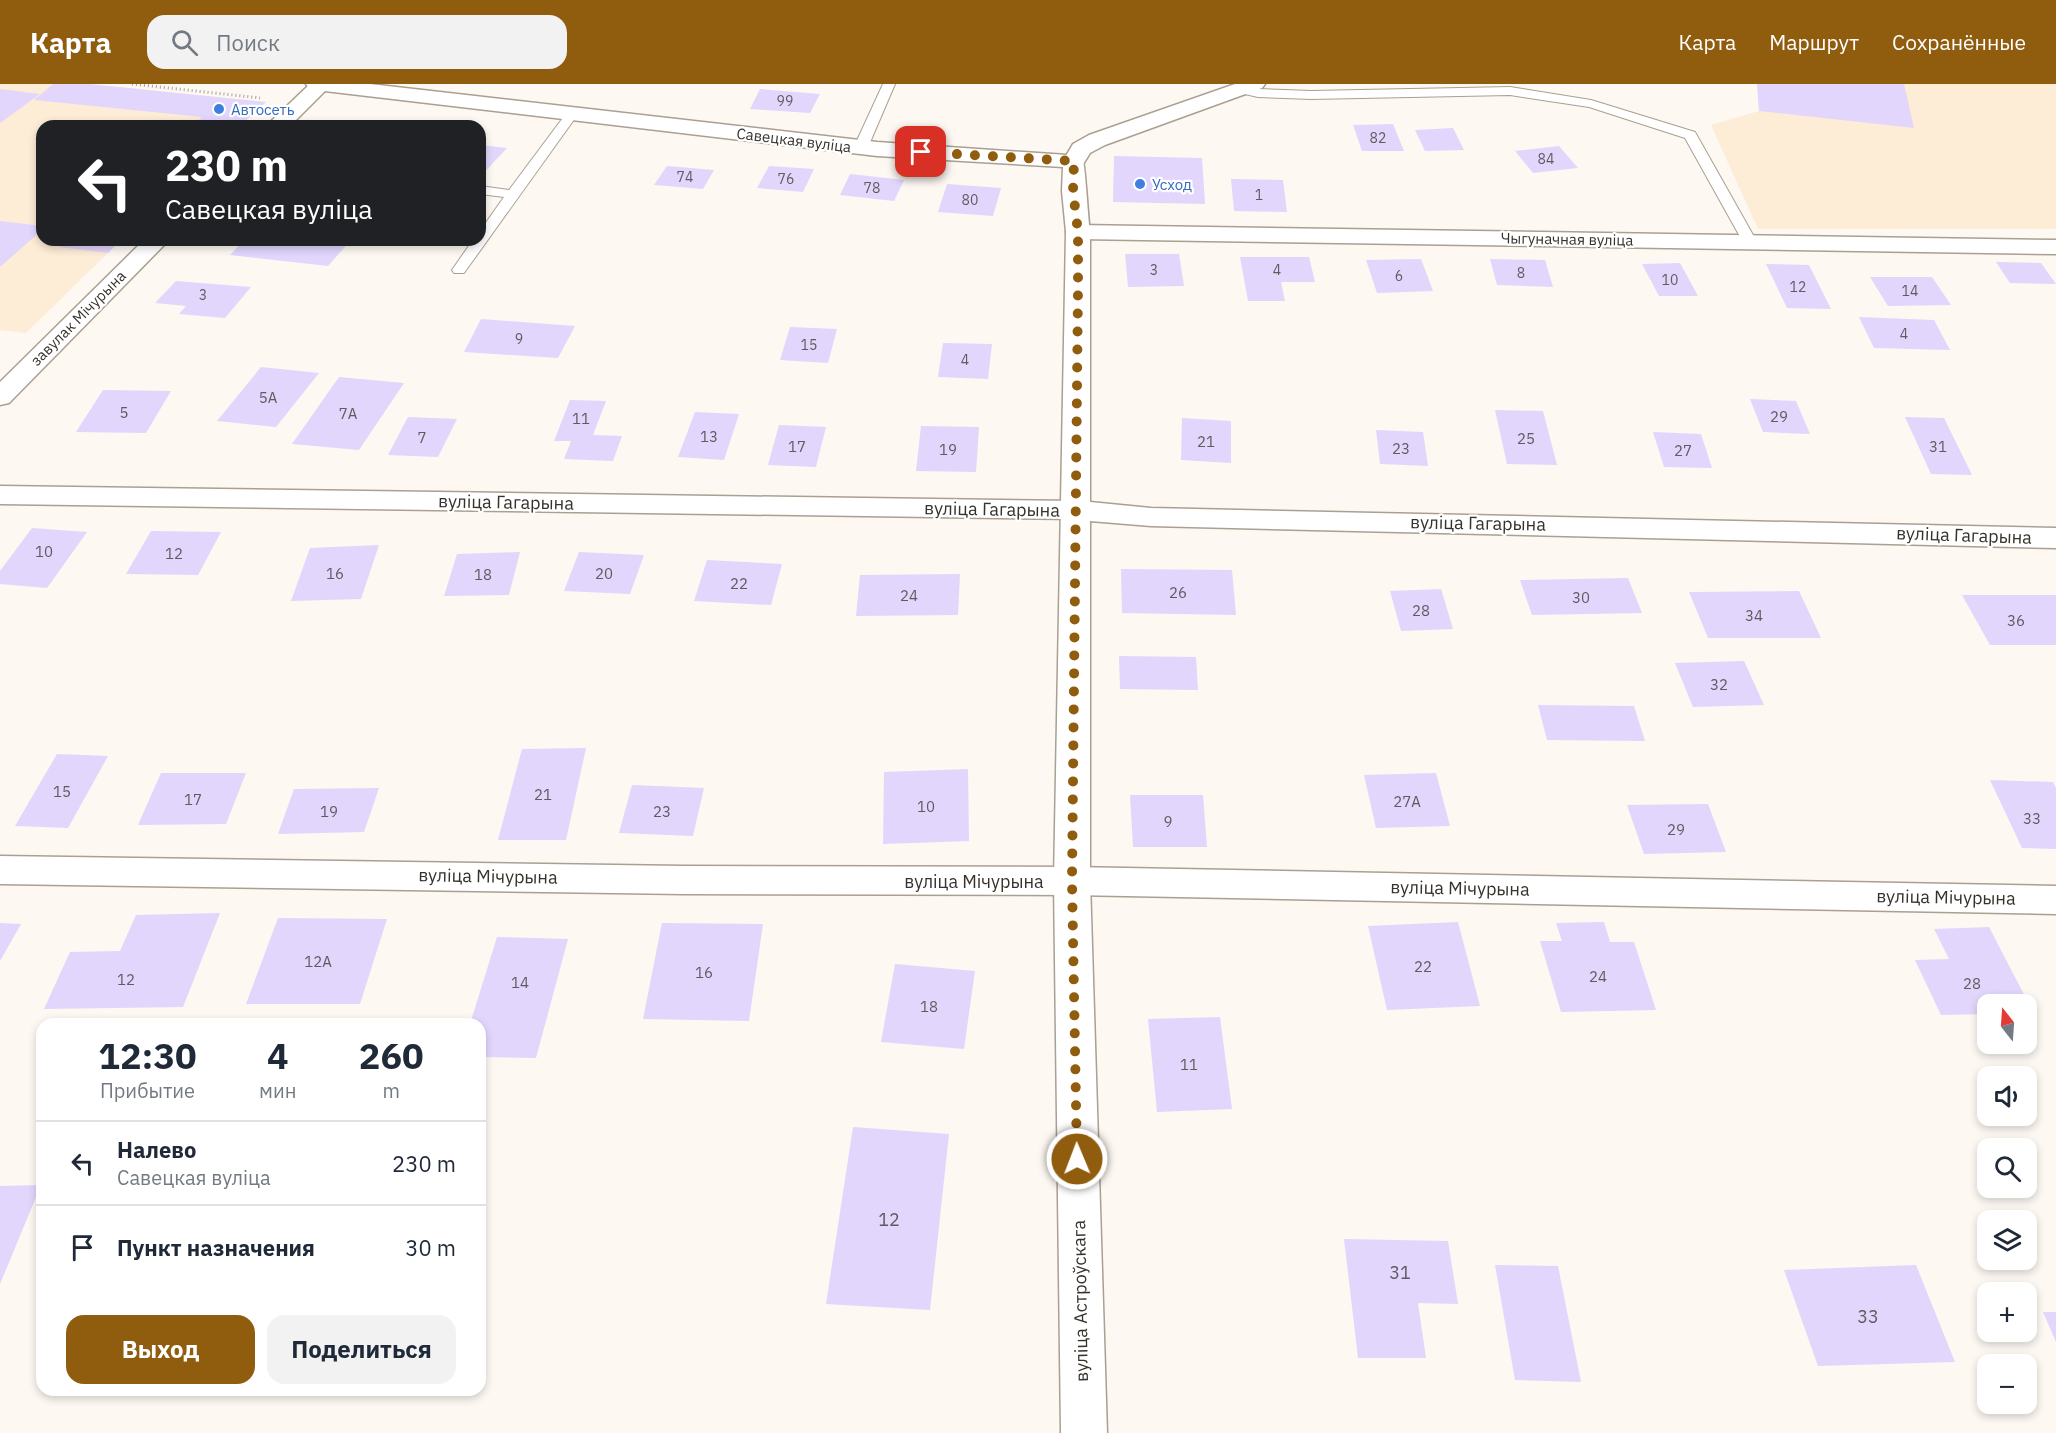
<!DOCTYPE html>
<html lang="ru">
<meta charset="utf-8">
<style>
body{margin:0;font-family:"IBM Plex Sans",sans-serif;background:#f2f2f3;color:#1f2937;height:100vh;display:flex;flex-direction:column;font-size:22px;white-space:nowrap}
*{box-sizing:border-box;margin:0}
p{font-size:20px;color:#747a83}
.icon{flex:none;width:33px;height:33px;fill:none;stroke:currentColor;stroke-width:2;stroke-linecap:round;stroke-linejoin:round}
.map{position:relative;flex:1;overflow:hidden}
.side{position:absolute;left:36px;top:934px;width:450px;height:378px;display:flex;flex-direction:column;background:#fff;border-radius:18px;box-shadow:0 3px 9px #0003}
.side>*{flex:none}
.banner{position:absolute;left:36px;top:36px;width:450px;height:126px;border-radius:18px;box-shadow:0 3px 9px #0003;background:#202124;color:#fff;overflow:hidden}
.needle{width:39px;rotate:343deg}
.tools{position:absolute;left:1977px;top:910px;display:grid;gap:12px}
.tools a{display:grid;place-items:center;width:60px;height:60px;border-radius:12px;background:#fff;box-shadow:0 3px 9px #0003;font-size:30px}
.pin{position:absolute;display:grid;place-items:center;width:51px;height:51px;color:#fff;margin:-26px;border-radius:12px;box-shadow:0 3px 9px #0006}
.me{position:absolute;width:66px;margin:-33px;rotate:359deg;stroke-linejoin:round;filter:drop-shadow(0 0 4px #0008)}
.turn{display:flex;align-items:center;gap:21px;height:126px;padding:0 30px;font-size:27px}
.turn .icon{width:78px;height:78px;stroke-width:2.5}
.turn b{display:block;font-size:42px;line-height:51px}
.eta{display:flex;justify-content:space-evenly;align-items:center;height:102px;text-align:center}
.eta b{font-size:36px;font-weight:700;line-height:42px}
.button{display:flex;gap:12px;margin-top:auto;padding:12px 30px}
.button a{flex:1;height:69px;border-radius:18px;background:#905c0e;color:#fff;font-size:24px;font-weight:700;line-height:69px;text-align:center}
.button a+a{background:#f2f2f3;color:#1f2937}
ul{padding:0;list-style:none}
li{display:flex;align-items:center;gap:18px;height:84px;padding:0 30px;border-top:2px solid #e0e1e3}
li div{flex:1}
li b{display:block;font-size:22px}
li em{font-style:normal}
header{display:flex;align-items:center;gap:36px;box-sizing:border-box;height:84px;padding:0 30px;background:#905c0e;color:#fff}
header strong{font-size:28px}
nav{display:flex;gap:33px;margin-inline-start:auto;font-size:21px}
.search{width:420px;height:54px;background:#f2f2f3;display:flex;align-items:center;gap:15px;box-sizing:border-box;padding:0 21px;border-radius:18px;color:#747a83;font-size:22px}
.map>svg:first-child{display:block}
.built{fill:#fdecd6}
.building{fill:#e2d6fd}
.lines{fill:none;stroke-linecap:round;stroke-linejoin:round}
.service-casing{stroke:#aa9f91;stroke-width:2}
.minor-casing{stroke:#aa9f91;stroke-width:3}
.tertiary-casing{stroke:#aa9f91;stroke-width:3}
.secondary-casing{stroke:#aa9f91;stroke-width:3}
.path{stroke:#a49f99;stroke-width:3;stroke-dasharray:1 3;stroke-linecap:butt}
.service{fill:#fff;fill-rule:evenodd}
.minor{fill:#fff;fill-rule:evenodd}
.tertiary{fill:#fff;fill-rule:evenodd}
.secondary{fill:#fff;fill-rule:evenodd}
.route{stroke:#905c0e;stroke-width:10;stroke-dasharray:0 18}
.shop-dot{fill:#3f7fe0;stroke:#fff;stroke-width:2}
.labels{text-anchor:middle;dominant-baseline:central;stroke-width:4.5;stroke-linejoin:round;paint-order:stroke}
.far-number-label{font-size:14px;fill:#615b60}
.far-shop-label{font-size:15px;fill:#366cbe;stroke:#fff;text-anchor:start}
.far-street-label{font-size:15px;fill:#36322c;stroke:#fff}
.number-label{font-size:15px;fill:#615b60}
.street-label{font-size:18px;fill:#36322c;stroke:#fff}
.near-number-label{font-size:18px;fill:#615b60}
</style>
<header>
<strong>Карта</strong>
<div class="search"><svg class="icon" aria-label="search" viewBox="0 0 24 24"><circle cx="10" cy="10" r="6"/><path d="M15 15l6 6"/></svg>Поиск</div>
<nav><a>Карта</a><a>Маршрут</a><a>Сохранённые</a></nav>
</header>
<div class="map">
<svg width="2056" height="1349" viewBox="0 0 2056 1349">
<rect width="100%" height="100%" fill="#fdf8f2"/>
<g class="built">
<path d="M0 0H89L266 18 240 42H42V156H121L26 249 0 246Z"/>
<path d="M1757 0H2056V145H1758L1711 41 1759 27Z"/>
</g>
<g class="building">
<path d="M53 0H89L266 18 240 42H192L202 33 34 16Z"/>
<path d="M1757 0H1904L1914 44 1759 27Z"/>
<path d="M0 5 40 10 0 39Z"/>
<path d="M760 5 820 10 810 29 750 25Z"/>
<path d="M1393 40 1404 67H1362L1353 41Z"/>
<path d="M1453 44 1464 66 1425 67 1415 46Z"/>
<path d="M480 61 507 64 480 93Z"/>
<path d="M1559 62 1578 84 1533 89 1515 67Z"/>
<path d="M1114 72 1202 74 1205 120 1113 118Z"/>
<path d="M667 82 714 86 703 105 654 101Z"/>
<path d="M769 82 814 85 803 108 757 104Z"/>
<path d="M850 90 904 96 894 117 840 111Z"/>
<path d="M1231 95 1283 96 1287 128 1234 127Z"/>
<path d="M947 100 1001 104 993 132 938 128Z"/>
<path d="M0 137 42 142V146L0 183Z"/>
<path d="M67 156H121L108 169 59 163Z"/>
<path d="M244 156H351L328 182 230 171Z"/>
<path d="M1125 170H1179L1184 202 1128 203Z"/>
<path d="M1240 173H1309L1315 198H1281L1285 217H1248Z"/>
<path d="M1421 175 1433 207 1377 209 1366 176Z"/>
<path d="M1490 175 1545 176 1553 203 1497 201Z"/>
<path d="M1996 178 2041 179 2056 200 2010 199Z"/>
<path d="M1680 179 1698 212H1659L1642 180Z"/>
<path d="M1766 180 1809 181 1831 225 1787 224Z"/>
<path d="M1870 193H1932L1951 221 1888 222Z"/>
<path d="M176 197 251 203 225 234 179 230 186 222 155 219Z"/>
<path d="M1859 233 1934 236 1950 266 1874 264Z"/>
<path d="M481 235 575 242 558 274 464 268Z"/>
<path d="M790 243 837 245 828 279 780 276Z"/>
<path d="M943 259 992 260 988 295 938 293Z"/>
<path d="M261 283 319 289 276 343 217 337Z"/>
<path d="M339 293 404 299 359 366 292 360Z"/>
<path d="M103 306 171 307 146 349 76 348Z"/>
<path d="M1750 315 1796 317 1810 350 1763 348Z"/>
<path d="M570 316 606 317 593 351 622 352 613 377 564 375 571 357H554Z"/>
<path d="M1495 326 1543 327 1557 381 1507 380Z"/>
<path d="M695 328 739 330 724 376 678 373Z"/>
<path d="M408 333 457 335 438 373 388 371Z"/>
<path d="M1905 333 1944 334 1972 391 1931 390Z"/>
<path d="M1182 334 1231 337V379L1181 376Z"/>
<path d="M779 341 826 343 816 383 768 381Z"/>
<path d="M921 342 979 343 976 388 916 387Z"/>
<path d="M1376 346 1423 348 1428 382 1380 380Z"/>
<path d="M1653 348 1701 350 1712 384 1664 383Z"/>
<path d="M32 444 87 448 47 504 0 500V487Z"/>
<path d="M151 447 221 448 198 491 126 490Z"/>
<path d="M379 461 361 515 291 517 310 464Z"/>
<path d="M520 468 509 511 444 512 457 470Z"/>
<path d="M579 468 644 471 630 510 564 507Z"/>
<path d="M707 476 782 480 771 521 694 517Z"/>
<path d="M1121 485 1232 486 1236 531 1122 529Z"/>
<path d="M960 490 958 531 856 532 860 491Z"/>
<path d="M1628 494 1642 529 1532 531 1520 496Z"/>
<path d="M1441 505 1453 545 1401 547 1390 507Z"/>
<path d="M1799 507 1821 554H1708L1689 508Z"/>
<path d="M1962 511H2056V561H1990Z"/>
<path d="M1119 572 1196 573 1198 606 1120 605Z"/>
<path d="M1744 577 1764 621 1693 623 1675 579Z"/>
<path d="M1538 621 1634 622 1645 657 1547 656Z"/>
<path d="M586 664 566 756H498L522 665Z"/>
<path d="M57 670 108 672 68 744 15 742Z"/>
<path d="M968 685 969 757 883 760 884 688Z"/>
<path d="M161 689H246L226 740 138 741Z"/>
<path d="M1436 689 1450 742 1376 744 1364 691Z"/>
<path d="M1990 696 2053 698 2056 704V765L2022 764Z"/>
<path d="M632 701 704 704 693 752 619 749Z"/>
<path d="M379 704 364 748 278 750 294 705Z"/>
<path d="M1130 711H1203L1207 763H1133Z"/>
<path d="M1708 720 1726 768 1644 770 1627 721Z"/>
<path d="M220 829 183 923 44 925 70 868 120 867 136 831Z"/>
<path d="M278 834 387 835 360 920H246Z"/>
<path d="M1458 838 1480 922 1387 926 1368 842Z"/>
<path d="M1604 838 1610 858H1634L1656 926 1561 928 1540 857H1562L1556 839Z"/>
<path d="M0 839 21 840 0 877Z"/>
<path d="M662 839 763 840 749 937 643 935Z"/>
<path d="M1989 843 2033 928H2026V921H1988V930L1941 931 1915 876 1949 875 1934 845Z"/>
<path d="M497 853 568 855 536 974 480 973V940H470Z"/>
<path d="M895 880 975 887 964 965 881 958Z"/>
<path d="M1220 933 1232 1025 1157 1028 1148 935Z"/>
<path d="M853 1043 949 1050 930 1226 826 1220Z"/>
<path d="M41 1101 0 1200V1102Z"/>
<path d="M1344 1155 1448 1157 1458 1220 1418 1219 1426 1274H1358Z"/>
<path d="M1495 1181 1558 1182 1581 1298 1515 1296Z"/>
<path d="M1916 1181 1955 1278 1818 1282 1784 1186Z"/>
<path d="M2043 1228H2056V1258Z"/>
</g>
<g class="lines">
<defs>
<g id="service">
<path d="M883 0H895L868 63 861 67 856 66 854 63Z"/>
<path d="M1240 1 1258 5 1311 7 1510 3 1591 16 1695 48 1757 158 1750 162 1743 158 1685 54 1589 23 1510 11 1311 15 1258 13 1236 8 1234 5Z"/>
<path d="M572 26 578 30 464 189H454L452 186 473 156H480V147L504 113 480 110V102L509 106 568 27Z"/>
</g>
<g id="minor">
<path d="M310 0 331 1 290 42H266Z"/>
<path d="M1078 141 2056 156V170L1078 155 1070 153 1066 148 1070 143Z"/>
<path d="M144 156H169L9 319 0 321V298Z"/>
<path d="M0 402 1077 417 1087 419 1091 426 1087 433 1077 435 0 420Z"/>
<path d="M0 772 684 782 1072 783 2056 802V830L1072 811 684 810 0 800Z"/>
</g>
<path id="tertiary" d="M1235 0H1265L1262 4 1105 61 1090 69 1082 82 1074 84 1066 82 1063 77 1073 60 1089 51Z"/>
<path id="secondary" d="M306 0H370L877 58 1082 72C1085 76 1088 136 1090 148V418L1151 424 2056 444V464L1151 442 1090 437V797L1107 1349H1061L1054 797 1066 148 1062 107 1063 83 877 72 316 6 309 4Z"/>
</defs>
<use href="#service" class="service-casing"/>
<use href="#minor" class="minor-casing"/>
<use href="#tertiary" class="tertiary-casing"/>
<use href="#secondary" class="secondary-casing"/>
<path class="path" d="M132 0 260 14"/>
<use href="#service" class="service"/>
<use href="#minor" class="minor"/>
<use href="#tertiary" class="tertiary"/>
<use href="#secondary" class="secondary"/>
</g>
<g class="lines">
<path class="route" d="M921 68 1074 77 1073 107 1078 148V203L1072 797 1077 1075"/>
</g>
<g class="shop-dot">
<circle cx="219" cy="25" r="6"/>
<circle cx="1140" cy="100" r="6"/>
</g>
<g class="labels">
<g class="far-number-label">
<text x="785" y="17">99</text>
<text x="1378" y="54">82</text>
<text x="1546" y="75">84</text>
<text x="685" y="93">74</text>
<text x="786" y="95">76</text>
<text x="872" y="104">78</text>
<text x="1259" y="111">1</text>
<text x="970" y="116">80</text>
<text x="1154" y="186">3</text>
<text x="1277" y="186">4</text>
<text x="1521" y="189">8</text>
<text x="1399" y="192">6</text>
<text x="1670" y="196">10</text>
<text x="1798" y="203">12</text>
<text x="1910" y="207">14</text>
<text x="203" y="211">3</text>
<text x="1904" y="250">4</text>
<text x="519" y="255">9</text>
<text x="809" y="261">15</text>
<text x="965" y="276">4</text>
</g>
<g class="far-shop-label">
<text x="231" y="25">Автосеть</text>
<text x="1152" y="100">Усход</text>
</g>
<g class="far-street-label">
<text transform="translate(794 56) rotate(7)">Савецкая вуліца</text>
<text transform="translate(1567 155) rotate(1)">Чыгуначная вуліца</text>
<text transform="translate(78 234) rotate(-45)">завулак Мічурына</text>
</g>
<g class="number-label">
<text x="268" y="313">5А</text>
<text x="124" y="328">5</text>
<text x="348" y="329">7А</text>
<text x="1779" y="332">29</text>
<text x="581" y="334">11</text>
<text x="709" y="352">13</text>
<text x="422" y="353">7</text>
<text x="1526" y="354">25</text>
<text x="1206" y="357">21</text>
<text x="797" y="362">17</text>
<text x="1938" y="362">31</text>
<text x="1401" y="364">23</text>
<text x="948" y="365">19</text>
<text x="1683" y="366">27</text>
<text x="44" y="467">10</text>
<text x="174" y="469">12</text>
<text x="335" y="489">16</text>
<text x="604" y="489">20</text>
<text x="483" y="490">18</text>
<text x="739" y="499">22</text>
<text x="1178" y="508">26</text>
<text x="909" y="511">24</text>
<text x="1581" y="513">30</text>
<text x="1421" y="526">28</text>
<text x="1754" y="531">34</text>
<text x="2016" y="536">36</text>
<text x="1719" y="600">32</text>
<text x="62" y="707">15</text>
<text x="543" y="710">21</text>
<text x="193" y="715">17</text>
<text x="1407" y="717">27А</text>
<text x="926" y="722">10</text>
<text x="329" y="727">19</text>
<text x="662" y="727">23</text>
<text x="2032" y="734">33</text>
<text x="1168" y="737">9</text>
<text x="1676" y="745">29</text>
<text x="318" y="877">12А</text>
<text x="1423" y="882">22</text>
<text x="704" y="888">16</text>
<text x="1598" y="892">24</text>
<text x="126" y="895">12</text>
<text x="520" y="898">14</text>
<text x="1972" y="899">28</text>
<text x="929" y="922">18</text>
<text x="1189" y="980">11</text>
</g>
<g class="street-label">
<text transform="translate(506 418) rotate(1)">вуліца Гагарына</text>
<text transform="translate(992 425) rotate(1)">вуліца Гагарына</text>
<text transform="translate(1478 439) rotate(1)">вуліца Гагарына</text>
<text transform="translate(1964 451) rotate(2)">вуліца Гагарына</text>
<text transform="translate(488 792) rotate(1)">вуліца Мічурына</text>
<text x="974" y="797">вуліца Мічурына</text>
<text transform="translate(1460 804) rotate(1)">вуліца Мічурына</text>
<text transform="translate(1946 813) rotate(1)">вуліца Мічурына</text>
<text transform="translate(1080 1217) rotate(-91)">вуліца Астроўскага</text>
</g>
<g class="near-number-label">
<text x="889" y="1135">12</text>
<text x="1400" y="1188">31</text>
<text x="1868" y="1232">33</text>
</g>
</g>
</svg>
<div class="tools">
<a><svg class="needle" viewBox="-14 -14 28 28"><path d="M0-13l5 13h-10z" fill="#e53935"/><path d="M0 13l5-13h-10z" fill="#747a83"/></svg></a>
<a><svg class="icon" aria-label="sound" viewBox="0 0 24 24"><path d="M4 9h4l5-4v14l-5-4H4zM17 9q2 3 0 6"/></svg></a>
<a><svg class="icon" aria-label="search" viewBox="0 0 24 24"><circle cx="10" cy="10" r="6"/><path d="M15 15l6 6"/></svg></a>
<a><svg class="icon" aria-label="layers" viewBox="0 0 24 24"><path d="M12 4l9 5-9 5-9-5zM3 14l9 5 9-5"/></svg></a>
<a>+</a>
<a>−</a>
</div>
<div class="pin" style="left:921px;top:68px;background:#d93025"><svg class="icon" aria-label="arrive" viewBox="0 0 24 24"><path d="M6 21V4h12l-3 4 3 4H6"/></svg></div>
<svg class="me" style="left:1077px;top:1075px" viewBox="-20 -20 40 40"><circle r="17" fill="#905c0e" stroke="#fff" stroke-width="3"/><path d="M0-11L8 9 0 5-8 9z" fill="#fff"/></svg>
<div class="banner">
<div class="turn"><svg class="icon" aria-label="left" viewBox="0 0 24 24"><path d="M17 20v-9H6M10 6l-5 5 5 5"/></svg><div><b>230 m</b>Савецкая вуліца</div></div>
</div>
<section class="side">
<div class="eta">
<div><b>12:30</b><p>Прибытие</p></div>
<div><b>4</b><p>мин</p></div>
<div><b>260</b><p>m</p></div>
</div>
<ul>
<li><svg class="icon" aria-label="left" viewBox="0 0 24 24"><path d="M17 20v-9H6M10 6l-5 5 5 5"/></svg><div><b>Налево</b><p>Савецкая вуліца</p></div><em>230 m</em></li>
<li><svg class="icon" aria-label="arrive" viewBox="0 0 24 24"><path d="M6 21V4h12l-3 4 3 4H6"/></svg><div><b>Пункт назначения</b></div><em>30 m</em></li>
</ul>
<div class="button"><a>Выход</a><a>Поделиться</a></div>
</section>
</div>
